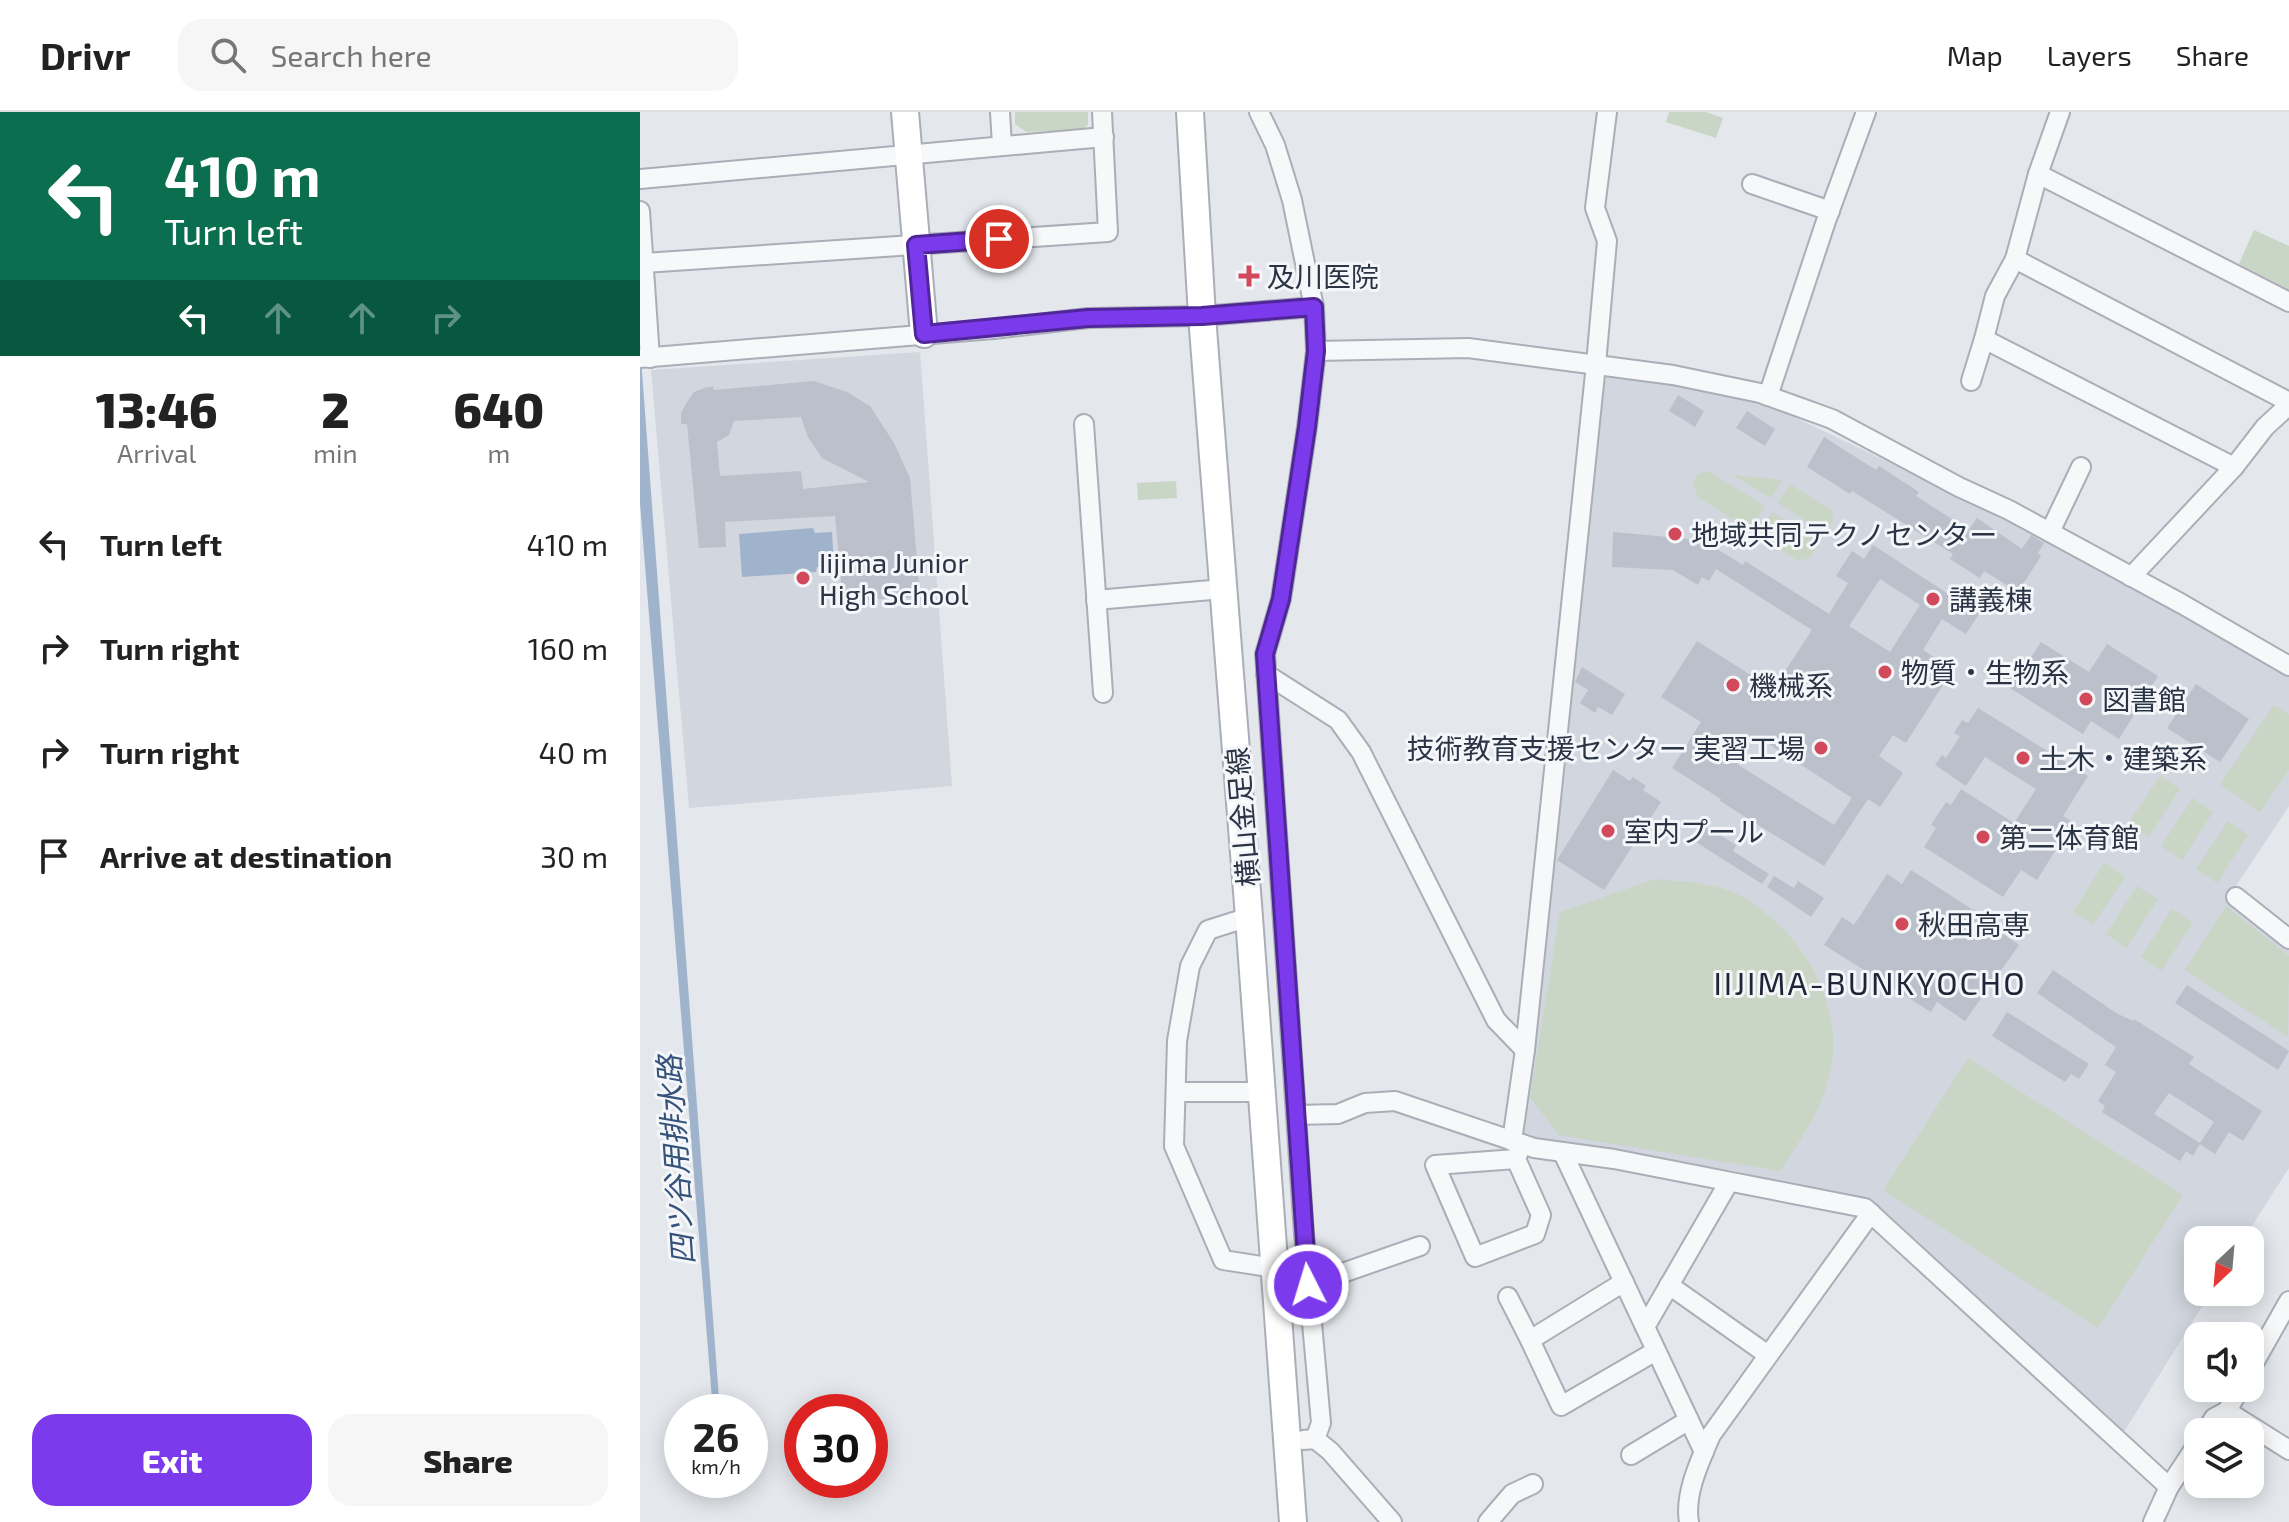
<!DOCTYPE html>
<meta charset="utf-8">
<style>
body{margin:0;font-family:"Exo 2","Noto Sans JP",sans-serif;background:#f6f6f6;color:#222;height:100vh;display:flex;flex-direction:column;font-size:30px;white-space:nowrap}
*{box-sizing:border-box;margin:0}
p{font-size:26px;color:#767676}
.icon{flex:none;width:44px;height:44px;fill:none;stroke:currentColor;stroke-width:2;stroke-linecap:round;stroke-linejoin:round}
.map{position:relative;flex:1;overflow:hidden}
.details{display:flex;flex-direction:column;background:#fff;width:640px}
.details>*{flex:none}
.banner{background:#0b6e4f;color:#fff;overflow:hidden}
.needle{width:52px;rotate:206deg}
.fabs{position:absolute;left:1544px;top:1114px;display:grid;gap:16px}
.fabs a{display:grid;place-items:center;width:80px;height:80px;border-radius:16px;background:#fff;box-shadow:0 4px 20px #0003;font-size:40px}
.speed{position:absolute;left:24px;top:1282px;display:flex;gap:16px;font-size:40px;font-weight:700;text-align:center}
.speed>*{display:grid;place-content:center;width:104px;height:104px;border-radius:50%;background:#fff;box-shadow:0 4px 20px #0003;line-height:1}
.speed small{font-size:20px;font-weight:400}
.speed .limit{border:12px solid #d22;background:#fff;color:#111}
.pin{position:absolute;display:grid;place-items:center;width:68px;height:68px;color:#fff;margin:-34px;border:4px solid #fff;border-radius:50%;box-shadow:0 2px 8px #0007}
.me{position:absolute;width:88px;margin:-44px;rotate:355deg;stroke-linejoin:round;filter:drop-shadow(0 0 6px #0008)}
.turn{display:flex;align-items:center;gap:28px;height:168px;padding:0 32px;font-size:36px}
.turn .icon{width:104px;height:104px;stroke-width:2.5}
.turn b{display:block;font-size:56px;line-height:68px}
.lanes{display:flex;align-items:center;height:76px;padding:0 32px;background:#0003;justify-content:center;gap:40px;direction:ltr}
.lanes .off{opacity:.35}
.eta{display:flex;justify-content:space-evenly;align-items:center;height:136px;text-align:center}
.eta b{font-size:48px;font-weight:800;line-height:56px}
.button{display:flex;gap:16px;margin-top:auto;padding:16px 32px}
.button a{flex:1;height:92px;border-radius:24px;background:#7c3aed;color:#fff;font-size:32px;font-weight:800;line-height:92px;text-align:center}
.button a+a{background:#f6f6f6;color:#222}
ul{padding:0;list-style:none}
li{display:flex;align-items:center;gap:24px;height:104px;padding:0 32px}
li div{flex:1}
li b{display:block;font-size:30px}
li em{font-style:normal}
header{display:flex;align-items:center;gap:48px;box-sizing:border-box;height:112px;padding:0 40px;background:#fff;border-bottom:2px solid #e0e0e0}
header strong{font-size:38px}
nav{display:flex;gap:44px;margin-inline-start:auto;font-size:28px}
.search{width:560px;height:72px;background:#f6f6f6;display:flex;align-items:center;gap:20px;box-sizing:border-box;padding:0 28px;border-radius:24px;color:#767676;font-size:30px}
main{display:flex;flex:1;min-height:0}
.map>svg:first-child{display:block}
.built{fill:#d2d6de}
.green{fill:#c9d6c5}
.water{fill:#9fb4cc}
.building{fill:#bbc0ca;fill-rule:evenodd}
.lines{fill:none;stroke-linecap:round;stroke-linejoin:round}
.street-casing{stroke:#a9aeb7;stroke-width:22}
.secondary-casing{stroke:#a9aeb7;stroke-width:30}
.street{stroke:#f7f8fa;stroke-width:18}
.secondary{stroke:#fff;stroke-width:26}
.route-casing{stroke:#51269a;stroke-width:20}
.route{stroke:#7c3aed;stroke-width:14}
.poi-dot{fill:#d1495b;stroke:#f4f6f9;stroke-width:3}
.labels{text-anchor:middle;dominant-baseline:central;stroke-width:6;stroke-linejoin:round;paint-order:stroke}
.poi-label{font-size:28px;fill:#2b3445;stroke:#f4f6f9;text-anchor:start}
.street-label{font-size:28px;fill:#2b3445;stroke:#f4f6f9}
.water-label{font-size:30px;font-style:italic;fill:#34527a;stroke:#f4f6f9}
.quarter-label{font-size:32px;letter-spacing:2px;fill:#1d2536;stroke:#f4f6f9}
</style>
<header>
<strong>Drivr</strong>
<div class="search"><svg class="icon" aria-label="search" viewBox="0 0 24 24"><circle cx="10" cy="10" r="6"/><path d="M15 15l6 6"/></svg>Search here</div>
<nav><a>Map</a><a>Layers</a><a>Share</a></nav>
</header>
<main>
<section class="details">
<div class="banner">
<div class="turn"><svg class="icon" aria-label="left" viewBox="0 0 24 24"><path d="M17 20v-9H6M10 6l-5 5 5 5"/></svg><div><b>410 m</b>Turn left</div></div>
<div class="lanes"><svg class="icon" aria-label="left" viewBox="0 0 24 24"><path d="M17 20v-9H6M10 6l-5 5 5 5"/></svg><svg class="icon off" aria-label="ahead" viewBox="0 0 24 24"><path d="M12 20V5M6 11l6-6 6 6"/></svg><svg class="icon off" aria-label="ahead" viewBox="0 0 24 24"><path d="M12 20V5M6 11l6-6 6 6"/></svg><svg class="icon off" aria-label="right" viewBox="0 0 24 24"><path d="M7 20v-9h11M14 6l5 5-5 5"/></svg></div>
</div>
<div class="eta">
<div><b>13:46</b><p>Arrival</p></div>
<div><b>2</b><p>min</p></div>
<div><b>640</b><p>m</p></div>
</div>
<ul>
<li><svg class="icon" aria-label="left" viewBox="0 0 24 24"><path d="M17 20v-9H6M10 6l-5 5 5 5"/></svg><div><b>Turn left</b></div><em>410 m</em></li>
<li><svg class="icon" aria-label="right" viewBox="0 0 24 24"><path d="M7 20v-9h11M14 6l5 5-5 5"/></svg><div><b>Turn right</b></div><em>160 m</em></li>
<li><svg class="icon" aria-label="right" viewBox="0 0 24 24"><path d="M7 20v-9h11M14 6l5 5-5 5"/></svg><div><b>Turn right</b></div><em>40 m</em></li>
<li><svg class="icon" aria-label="arrive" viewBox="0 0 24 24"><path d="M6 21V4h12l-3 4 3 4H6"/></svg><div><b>Arrive at destination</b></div><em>30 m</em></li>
</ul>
<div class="button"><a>Exit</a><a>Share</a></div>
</section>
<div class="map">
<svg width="1649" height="1410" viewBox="0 0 1649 1410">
<rect width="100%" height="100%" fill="#e4e7ec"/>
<g class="built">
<path d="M280 240 312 674 49 696 11 258Z"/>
<path d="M960 257 1123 290 1382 414 1649 562V694L1588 786 1649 837V1056L1603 1128H1558V1180H1571L1482 1323 1228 1092 1096 1059 881 1024Z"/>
</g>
<g class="green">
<path d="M375 0H448V12L443 18 386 20 375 12Z"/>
<path d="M1029 0H1066L1083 6 1076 26 1026 10Z"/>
<path d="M1614 118 1649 134V179L1599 152Z"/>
<path d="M1064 360H1069L1125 394 1110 418 1058 385 1053 371 1057 363Z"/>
<path d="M1092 363 1142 368 1131 386Z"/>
<path d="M536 369 537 386 498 388 497 371Z"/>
<path d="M1150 372 1192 399 1193 409 1185 421 1138 391Z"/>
<path d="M1132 400 1180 430 1170 446 1158 449 1118 423Z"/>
<path d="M1634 593 1649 603V657L1620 700 1580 672Z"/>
<path d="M1520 664 1540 677 1509 725 1488 712Z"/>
<path d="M1553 686 1573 700 1542 748 1521 734Z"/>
<path d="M1588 709 1608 723 1577 771 1556 757Z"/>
<path d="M1464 751 1485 765 1453 813 1433 800Z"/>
<path d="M1016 767C1043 770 1075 770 1099 783 1164 818 1211 901 1187 973 1177 1004 1158 1032 1140 1059L919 1023 890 985 920 800Z"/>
<path d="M1497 774 1518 787 1486 836 1466 822Z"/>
<path d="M1586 794 1649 844 1648 925 1545 858Z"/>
<path d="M1532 797 1553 810 1521 859 1501 845Z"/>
<path d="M1328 946 1543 1083 1458 1216 1243 1078Z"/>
</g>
<g class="water">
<path d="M0 233 80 1300H73L0 391Z"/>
<path d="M173 416 175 421 192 420 194 455H177L176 460 102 465 99 422Z"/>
</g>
<g class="building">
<path d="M174 269 207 280 230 294 254 331 270 366 280 485 203 489 195 404 85 410 86 435 59 436 47 312H41V301L47 290 54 280 67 275H73L74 278ZM161 305 168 325 182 346 229 370 163 377 161 359 80 364 77 330 89 323 94 309Z"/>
<path d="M1038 283 1064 299 1055 315 1029 299Z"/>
<path d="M1107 299 1135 317 1125 334 1096 316Z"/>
<path d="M1184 325 1236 358 1239 354 1279 380 1276 384 1329 418 1337 406 1382 437 1391 423 1404 431 1398 441 1401 444 1378 480 1344 459 1340 466 1310 447 1313 442 1212 379 1210 382 1167 355Z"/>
<path d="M973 420 1062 428 1103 453 1105 449 1189 502 1208 471 1196 464 1212 439 1224 447 1233 433 1339 502 1326 522 1302 507 1283 538 1313 557 1266 631 1253 623 1239 644 1263 661 1240 695 1228 687 1184 754 1080 689 1081 687 1032 656 1061 610 1021 585 1057 529 1133 577 1172 518 1076 457 1069 469 1062 465 1058 473 1033 458 972 455ZM1240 467 1280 493 1250 540 1209 514ZM1115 623 1212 686 1194 713 1097 652Z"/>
<path d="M1401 530 1449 560 1467 532 1518 564 1479 627 1451 609 1443 622 1349 563 1357 550 1379 564Z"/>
<path d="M942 555 985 582 972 603 958 595 955 601 940 591 948 578 935 570Z"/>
<path d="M1556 572 1609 607 1580 650 1527 616Z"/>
<path d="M1338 596 1448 664 1423 704 1433 710 1397 768 1381 758 1363 785 1284 735 1296 716 1291 713 1306 690 1311 693 1321 677 1374 711 1396 677 1345 645 1326 674 1295 653 1302 643 1306 646 1320 624 1314 621 1322 608 1328 611Z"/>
<path d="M973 658 990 669 993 665 1006 674 1003 678 1021 690 964 778 917 748Z"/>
<path d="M1066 714 1096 733 1093 739 1129 762 1122 772 1056 730Z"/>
<path d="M1271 758 1366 819 1363 822 1379 833 1325 909 1297 890 1291 900 1184 833 1202 805 1214 813 1247 762 1262 772Z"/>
<path d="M1134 764 1154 776 1158 769 1184 786 1171 805 1127 775Z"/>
<path d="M1413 858 1476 901 1493 909 1494 907 1554 945 1549 952 1622 999 1603 1029 1589 1020 1575 1042 1560 1032 1553 1044 1546 1039 1540 1049 1462 1000 1465 994 1458 989 1476 960 1465 953 1476 935 1397 881ZM1529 981 1574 1010 1560 1031 1514 1002Z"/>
<path d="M1547 873 1649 939 1638 958 1535 891Z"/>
<path d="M1367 900 1449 952 1439 967 1431 962 1425 970 1352 924Z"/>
</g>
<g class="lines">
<defs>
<g id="street">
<path d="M360 0 362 33"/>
<path d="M619 0 635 33 652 88 674 195 676 239 667 315 641 487 625 542 664 1122 681 1311 675 1327"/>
<path d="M1420 0 1398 62 1375 147 1355 184 1344 227 1594 355"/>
<path d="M1398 62 1649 190"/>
<path d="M0 67 464 25"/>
<path d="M1112 72 1190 99"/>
<path d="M0 99 10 246"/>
<path d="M1375 147 1649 290"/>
<path d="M4 151 468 120 462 0"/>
<path d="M676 239 828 236 1033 263 1120 281 1192 307 1319 375 1369 398 1542 492 1649 554"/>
<path d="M0 246 353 217 448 206 562 204 674 195"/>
<path d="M1331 269 1344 227"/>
<path d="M1128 284 1186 109 1226 0"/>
<path d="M444 312 463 581"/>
<path d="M1410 420 1441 355"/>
<path d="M1491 465 1594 355 1625 315 1649 293"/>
<path d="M456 488 583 477"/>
<path d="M626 562 698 608 721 640 856 908 885 938"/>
<path d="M1596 785 1649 827"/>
<path d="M609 805 568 818 550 854 537 929 534 1034 583 1148 635 1156"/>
<path d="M536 980H622"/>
<path d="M656 1003 698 1002 725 991 755 989 894 1036 974 1047 1225 1096 1529 1375"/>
<path d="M872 1029 885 938 956 252 967 129 955 96 967 0"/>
<path d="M923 1041 1064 1340"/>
<path d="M876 1047 901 1103 895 1122 835 1145 795 1053 876 1047 882 1032"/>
<path d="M984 1170 890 1228 921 1294 1016 1239"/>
<path d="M668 1173 780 1134"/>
<path d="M1029 1173 1128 1243"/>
<path d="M868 1185 890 1228"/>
<path d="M1005 1215 1089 1070"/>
<path d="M1610 1258 1649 1189"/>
<path d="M1587 1299 1649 1338"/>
<path d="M1565 1320 1574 1306 1587 1299 1600 1276"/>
<path d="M663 1328 675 1327 690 1339 752 1410"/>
<path d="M991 1343 1049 1308"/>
<path d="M848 1410 872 1382 893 1372"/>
<path d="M1049 1410C1044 1382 1060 1349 1071 1323L1231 1101"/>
<path d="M1513 1410 1529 1375 1558 1331"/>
</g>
<g id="secondary">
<path d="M265 0 284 222"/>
<path d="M550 0 562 204 609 805 653 1410"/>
</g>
</defs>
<use href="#street" class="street-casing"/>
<use href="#secondary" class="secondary-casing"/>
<use href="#street" class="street"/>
<use href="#secondary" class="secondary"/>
</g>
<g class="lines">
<defs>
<path id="route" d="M359 127 276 133 284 222 448 206 562 204 674 195 676 239 667 315 641 487 625 542 668 1173"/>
</defs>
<use href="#route" class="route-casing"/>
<use href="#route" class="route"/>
</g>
<g class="poi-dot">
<path d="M605 152h8v8h8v8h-8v8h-8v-8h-8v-8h8z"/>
<circle cx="1035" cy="422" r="8"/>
<circle cx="163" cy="466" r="8"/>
<circle cx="1293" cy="487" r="8"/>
<circle cx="1245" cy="560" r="8"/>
<circle cx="1093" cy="573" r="8"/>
<circle cx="1446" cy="587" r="8"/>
<circle cx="1181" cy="636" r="8"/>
<circle cx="1383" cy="646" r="8"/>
<circle cx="968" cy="719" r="8"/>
<circle cx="1343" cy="725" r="8"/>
<circle cx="1262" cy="812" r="8"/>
</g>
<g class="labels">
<g class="poi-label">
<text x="627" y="164">及川医院</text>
<text x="1051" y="422">地域共同テクノセンター</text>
<text x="179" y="450">Iijima Junior<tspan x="179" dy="32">High School</tspan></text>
<text x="1309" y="487">講義棟</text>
<text x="1261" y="560">物質・生物系</text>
<text x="1109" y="573">機械系</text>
<text x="1462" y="587">図書館</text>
<text x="1165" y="636" text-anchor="end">技術教育支援センター 実習工場</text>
<text x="1399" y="646">土木・建築系</text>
<text x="984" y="719">室内プール</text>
<text x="1359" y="725">第二体育館</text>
<text x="1278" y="812">秋田高専</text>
</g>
<g class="street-label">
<text transform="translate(602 705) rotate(-95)">横山金足線</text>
</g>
<g class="water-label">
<text transform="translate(35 1048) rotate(-94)">四ツ谷用排水路</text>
</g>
<g class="quarter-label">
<text x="1230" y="870">IIJIMA-BUNKYOCHO</text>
</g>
</g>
</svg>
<div class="fabs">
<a><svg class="needle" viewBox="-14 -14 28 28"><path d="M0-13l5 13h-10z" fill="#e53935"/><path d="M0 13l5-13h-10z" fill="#767676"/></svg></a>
<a><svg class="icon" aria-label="sound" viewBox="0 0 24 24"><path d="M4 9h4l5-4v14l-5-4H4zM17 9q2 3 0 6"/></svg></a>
<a><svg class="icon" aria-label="layers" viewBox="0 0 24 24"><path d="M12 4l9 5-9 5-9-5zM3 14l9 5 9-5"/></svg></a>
</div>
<div class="speed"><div>26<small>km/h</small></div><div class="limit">30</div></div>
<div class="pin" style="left:359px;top:127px;background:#d93025"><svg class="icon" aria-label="arrive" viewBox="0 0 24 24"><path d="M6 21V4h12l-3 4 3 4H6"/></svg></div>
<svg class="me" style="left:668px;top:1173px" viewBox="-20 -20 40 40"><circle r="17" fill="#7c3aed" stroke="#fff" stroke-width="3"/><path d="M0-11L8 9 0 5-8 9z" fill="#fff"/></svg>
</div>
</main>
